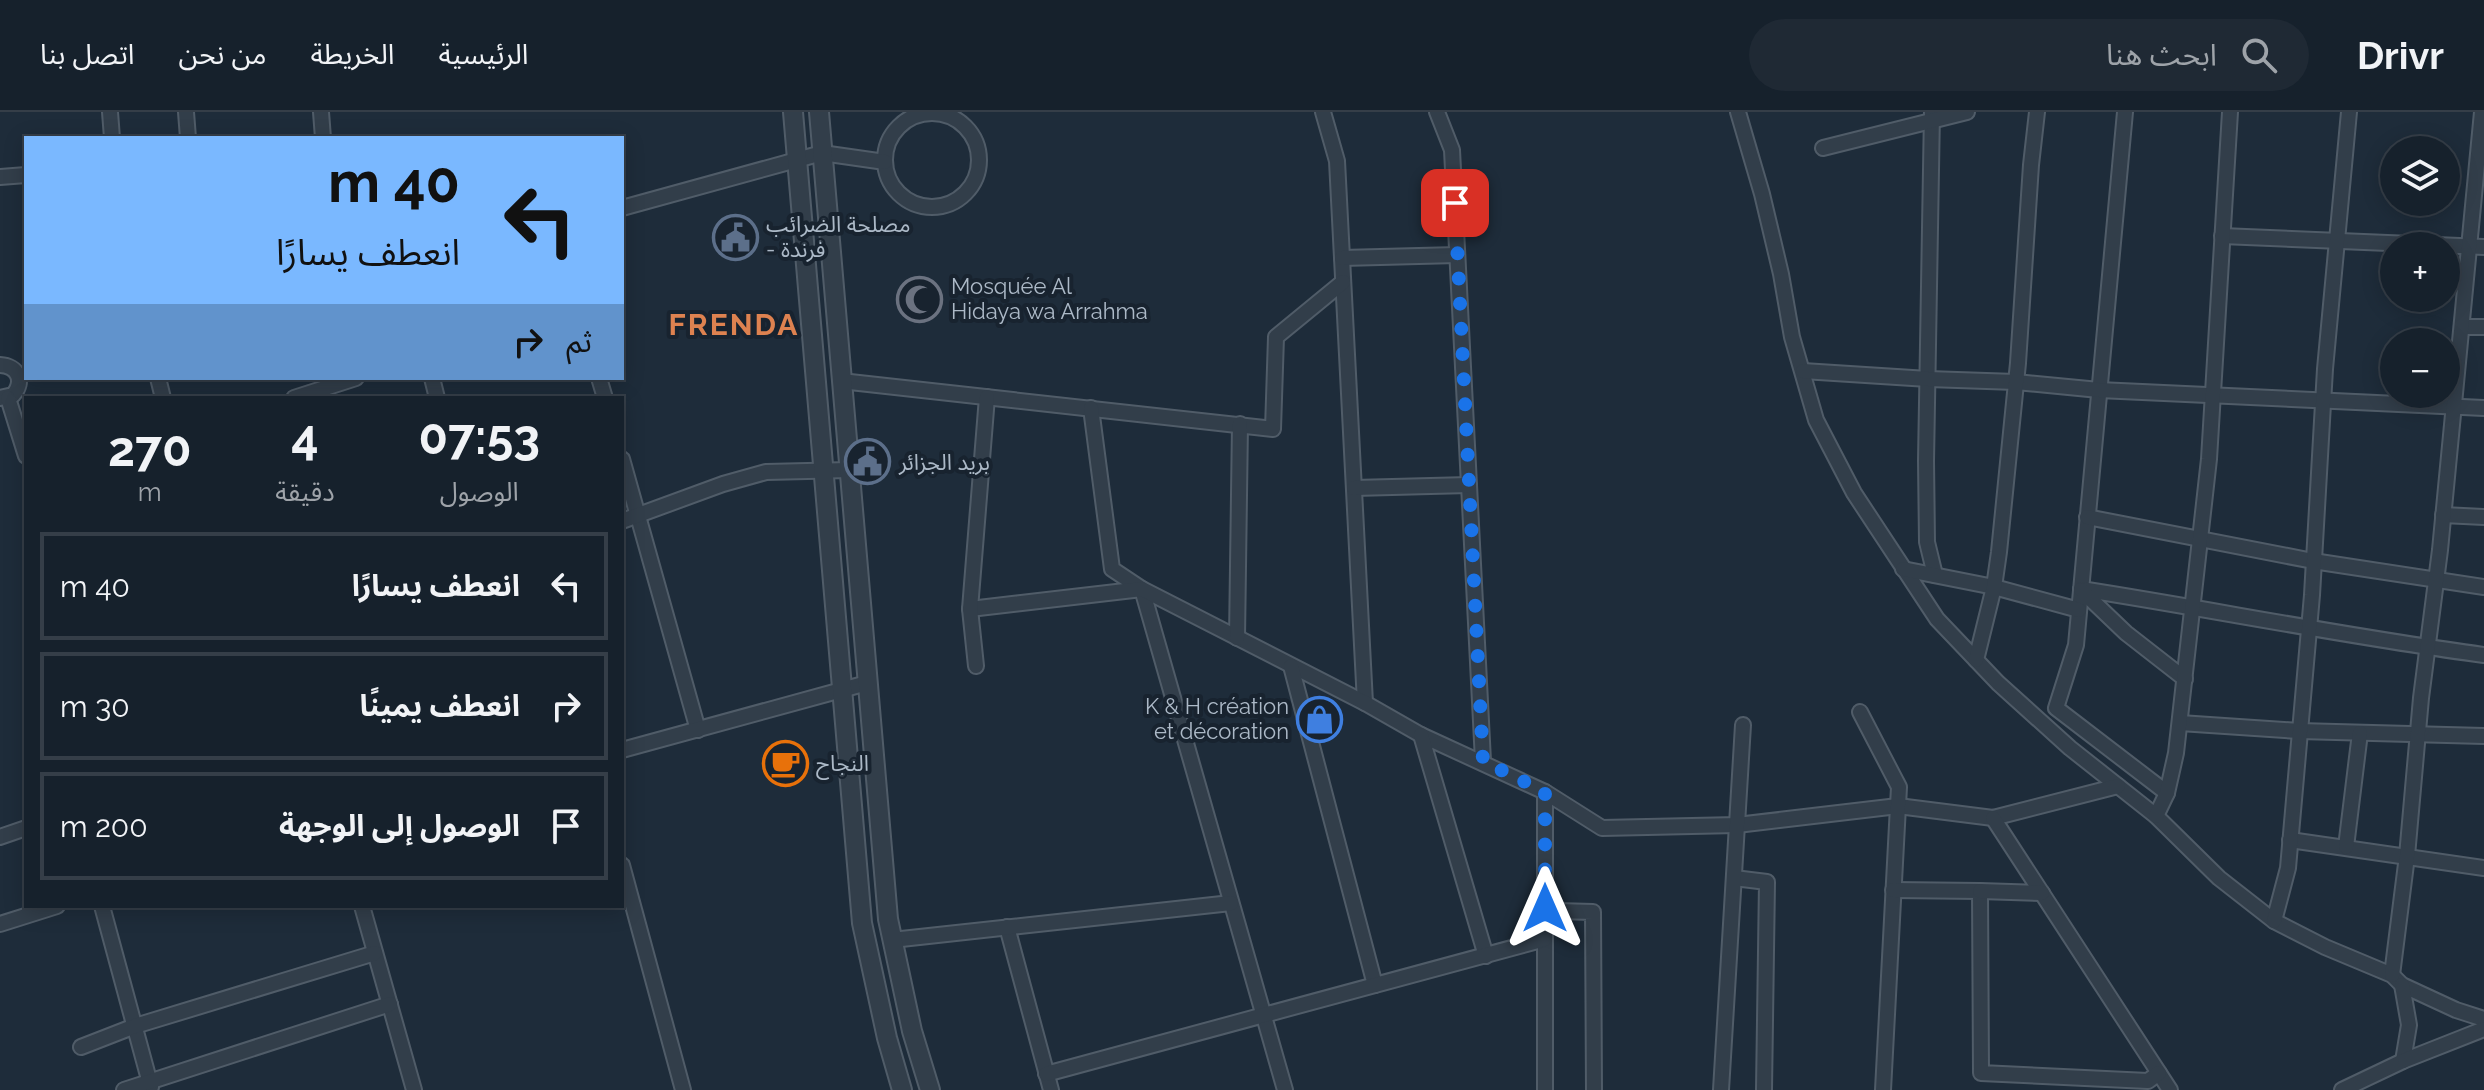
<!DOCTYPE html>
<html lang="ar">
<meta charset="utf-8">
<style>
body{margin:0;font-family:Raleway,"Noto Sans Arabic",sans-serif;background:#1f2934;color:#f1f3f6;direction:rtl;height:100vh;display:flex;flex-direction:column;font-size:30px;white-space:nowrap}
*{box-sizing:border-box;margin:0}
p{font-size:26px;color:#9ea3a9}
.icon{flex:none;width:44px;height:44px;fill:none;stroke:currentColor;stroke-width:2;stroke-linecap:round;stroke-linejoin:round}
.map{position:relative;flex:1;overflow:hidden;direction:ltr}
.side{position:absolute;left:24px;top:284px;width:600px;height:512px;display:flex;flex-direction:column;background:#16212c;border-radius:0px;box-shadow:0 4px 20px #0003,0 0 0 2px #353e48;direction:rtl}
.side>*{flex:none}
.guide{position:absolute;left:24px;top:24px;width:600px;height:244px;border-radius:0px;box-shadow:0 4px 20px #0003,0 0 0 2px #353e48;direction:rtl;background:#7ab8ff;color:#111;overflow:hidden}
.tools{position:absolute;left:2380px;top:24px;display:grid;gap:16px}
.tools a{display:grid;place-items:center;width:80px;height:80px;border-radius:50%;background:#16212c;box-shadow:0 4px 20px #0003,0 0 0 2px #353e48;font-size:40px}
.pin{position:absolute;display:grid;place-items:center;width:68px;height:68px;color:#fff;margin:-34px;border-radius:16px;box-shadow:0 4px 12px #0006}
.me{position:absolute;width:88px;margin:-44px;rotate:0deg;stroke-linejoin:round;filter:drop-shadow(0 0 6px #0008)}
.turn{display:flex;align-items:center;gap:28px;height:168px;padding:0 32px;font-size:36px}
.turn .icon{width:104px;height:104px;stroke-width:2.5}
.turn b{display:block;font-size:56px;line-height:68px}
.then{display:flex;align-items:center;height:76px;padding:0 32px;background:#0003;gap:16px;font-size:30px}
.eta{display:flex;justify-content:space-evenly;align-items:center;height:136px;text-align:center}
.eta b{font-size:48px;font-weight:700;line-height:56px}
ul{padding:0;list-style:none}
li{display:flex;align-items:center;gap:24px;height:108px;margin:0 16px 12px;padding:0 16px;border:4px solid #353e48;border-radius:0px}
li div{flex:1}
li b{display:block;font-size:30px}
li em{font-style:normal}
header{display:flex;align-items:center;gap:48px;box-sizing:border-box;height:112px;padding:0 40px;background:#16212c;border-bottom:2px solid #353e48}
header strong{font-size:38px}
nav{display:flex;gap:44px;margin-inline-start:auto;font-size:28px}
.search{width:560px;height:72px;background:#1f2934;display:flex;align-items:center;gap:20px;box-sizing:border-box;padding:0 28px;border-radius:44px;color:#9ea3a9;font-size:30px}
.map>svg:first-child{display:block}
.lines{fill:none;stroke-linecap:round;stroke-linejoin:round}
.minor-casing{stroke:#505c68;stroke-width:18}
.tertiary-casing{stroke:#505c68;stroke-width:22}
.minor{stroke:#323e4a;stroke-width:14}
.tertiary{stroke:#323e4a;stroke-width:18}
.route{stroke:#1a73e8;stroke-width:14;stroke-dasharray:0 25.2}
.labels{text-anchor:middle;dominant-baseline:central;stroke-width:8;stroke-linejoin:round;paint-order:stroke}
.poi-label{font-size:22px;fill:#acb9c7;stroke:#18232f;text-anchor:start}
.district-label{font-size:30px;font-weight:bold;letter-spacing:2px;fill:#de8250;stroke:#18232f}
</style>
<header>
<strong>Drivr</strong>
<div class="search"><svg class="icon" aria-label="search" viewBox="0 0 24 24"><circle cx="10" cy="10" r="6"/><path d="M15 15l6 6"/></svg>ابحث هنا</div>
<nav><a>الرئيسية</a><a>الخريطة</a><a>من نحن</a><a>اتصل بنا</a></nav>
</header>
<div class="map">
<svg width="2484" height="978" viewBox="0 0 2484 978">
<rect width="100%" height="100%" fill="#1e2c3a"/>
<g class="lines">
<defs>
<g id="minor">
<path d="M110 0 112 26"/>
<path d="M186 0 188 26"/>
<path d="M321 0 323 26"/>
<path d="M1323 0 1337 49 1365 591"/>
<path d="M1437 0 1452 38 1483 649"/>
<path d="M1738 0 1762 82 1781 162 1792 225 1816 308 1854 381 1937 507 1998 571 2070 636 2156 704 2219 766 2274 809 2325 835 2392 863 2402 873 2456 898 2484 907"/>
<path d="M1932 0 1926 349 1927 430 1935 463"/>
<path d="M2125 0 2076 533 2056 596 2167 681"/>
<circle cx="932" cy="48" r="47"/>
<path d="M1823 36 1967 0"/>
<path d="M0 65 26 63"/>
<path d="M622 96 822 41 885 50"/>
<path d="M2222 124 2484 135"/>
<path d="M1342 146 1457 143"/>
<path d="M2462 215H2484"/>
<path d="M0 253C18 254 25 269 13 283L0 286"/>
<path d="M1803 259 1928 267 2016 270 2099 278 2484 296"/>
<path d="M158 266 163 286"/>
<path d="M432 266 437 286"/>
<path d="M599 266 605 286"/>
<path d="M841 269 1273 317 1276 225 1343 170"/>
<path d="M8 286 26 344"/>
<path d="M294 286 356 266"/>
<path d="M1091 296 1112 457 1142 477 1285 978"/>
<path d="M622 347 698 618"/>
<path d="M1354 376 1469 373"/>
<path d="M2443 403 2484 405"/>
<path d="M2087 405 2313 449 2484 475"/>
<path d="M622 409 723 372 766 360 849 358"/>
<path d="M1903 457 1994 475 2079 498"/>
<path d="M2081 477C2215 498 2349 525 2484 543"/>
<path d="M2081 478 2126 521 2185 567"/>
<path d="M970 497 1142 477 1365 591 1421 623 1545 680 1602 716 1737 713 1898 694 1993 706 2118 674"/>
<path d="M1237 526 1240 312"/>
<path d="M1976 548 1994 475 1999 440 2018 251 2031 53 2037 0"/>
<path d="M976 554 970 497 987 285"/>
<path d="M1291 554 1375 873"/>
<path d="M1860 600 1899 675 1883 978"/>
<path d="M2180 611 2299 619 2484 624"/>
<path d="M1421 623 1486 844"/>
<path d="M622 638 867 571"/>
<path d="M1545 680V978"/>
<path d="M2156 704 2167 681 2176 641 2209 347 2230 0"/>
<path d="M1993 706 2170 978"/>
<path d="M0 725 26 716"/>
<path d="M2290 728 2484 756"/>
<path d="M2346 735 2360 621"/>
<path d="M622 753 683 978"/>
<path d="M1734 766 1767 770 1764 978"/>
<path d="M1893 778 1980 779 1981 961 2148 969 2159 961"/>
<path d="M1980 779 2042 781"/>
<path d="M102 794 151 975"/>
<path d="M362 794 414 978"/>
<path d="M1545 796 1557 799 1593 800 1594 978"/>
<path d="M2274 809 2288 756 2312 483 2325 257 2349 0"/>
<path d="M0 812 57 794"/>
<path d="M1007 815 1051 978"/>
<path d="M892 828 1231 791"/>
<path d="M2392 863 2407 744 2421 586 2440 438 2482 0"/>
<path d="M2402 873 2409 913 2403 949"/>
<path d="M81 935 135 914 375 841"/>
<path d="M1046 962 1545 827"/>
<path d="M124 978 390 892"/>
<path d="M1721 978 1743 613"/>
<path d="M2342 978 2403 949 2484 917"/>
</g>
<g id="tertiary">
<path d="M793 0 862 811 887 926 902 978"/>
<path d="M819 0 888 807 912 919 930 978"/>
</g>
</defs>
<use href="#minor" class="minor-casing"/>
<use href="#tertiary" class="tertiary-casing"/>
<use href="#minor" class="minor"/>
<use href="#tertiary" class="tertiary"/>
</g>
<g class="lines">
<path class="route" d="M1455 91 1483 649 1545 680V796"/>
</g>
<defs>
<symbol id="civic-ring" viewBox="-11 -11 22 22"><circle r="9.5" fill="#18232f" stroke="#5c6f8a" stroke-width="1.5"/><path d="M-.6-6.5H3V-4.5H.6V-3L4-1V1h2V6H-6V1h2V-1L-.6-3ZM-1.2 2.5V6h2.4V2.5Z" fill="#5c6f8a"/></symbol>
<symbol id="mosque-ring" viewBox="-11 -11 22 22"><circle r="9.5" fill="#18232f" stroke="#6b7280" stroke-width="1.5"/><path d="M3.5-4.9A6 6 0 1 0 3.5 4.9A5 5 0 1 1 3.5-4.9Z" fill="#6b7280"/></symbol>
<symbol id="shop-ring" viewBox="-11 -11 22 22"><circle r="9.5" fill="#18232f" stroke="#3f7fe0" stroke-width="1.5"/><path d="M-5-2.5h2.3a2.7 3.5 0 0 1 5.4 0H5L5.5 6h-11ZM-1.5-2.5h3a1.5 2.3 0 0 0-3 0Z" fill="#3f7fe0"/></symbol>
<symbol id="cafe-ring" viewBox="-11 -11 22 22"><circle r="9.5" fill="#18232f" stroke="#e8710a" stroke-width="1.5"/><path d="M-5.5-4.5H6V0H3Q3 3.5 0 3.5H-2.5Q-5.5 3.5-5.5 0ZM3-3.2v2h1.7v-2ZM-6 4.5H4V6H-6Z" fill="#e8710a"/></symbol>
</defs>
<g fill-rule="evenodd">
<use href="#civic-ring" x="710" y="100" width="51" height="51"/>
<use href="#mosque-ring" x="894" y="162" width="51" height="51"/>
<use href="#civic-ring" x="842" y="324" width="51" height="51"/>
<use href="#shop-ring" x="1294" y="582" width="51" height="51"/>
<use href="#cafe-ring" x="760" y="626" width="51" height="51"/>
</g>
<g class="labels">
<g class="poi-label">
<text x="766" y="112">مصلحة الضرائب<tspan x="766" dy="25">- فرندة</tspan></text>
<text x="951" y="174">Mosquée Al<tspan x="951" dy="25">Hidaya wa Arrahma</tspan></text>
<text x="899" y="350">بريد الجزائر</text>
<text x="1289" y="594" text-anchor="end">K &amp; H création<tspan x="1289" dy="25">et décoration</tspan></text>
<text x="816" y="651">النجاح</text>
</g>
<g class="district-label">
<text x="734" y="212">FRENDA</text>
</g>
</g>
</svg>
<div class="tools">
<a><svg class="icon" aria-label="layers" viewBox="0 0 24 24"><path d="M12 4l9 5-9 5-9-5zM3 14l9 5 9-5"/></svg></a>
<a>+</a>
<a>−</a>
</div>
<div class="pin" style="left:1455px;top:91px;background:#d93025"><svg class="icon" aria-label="arrive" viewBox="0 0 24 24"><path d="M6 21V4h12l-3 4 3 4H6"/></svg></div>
<svg class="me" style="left:1545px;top:796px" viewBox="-20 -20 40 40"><path d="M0-17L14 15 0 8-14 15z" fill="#1a73e8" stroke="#fff" stroke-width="4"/></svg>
<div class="guide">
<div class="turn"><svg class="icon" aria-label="left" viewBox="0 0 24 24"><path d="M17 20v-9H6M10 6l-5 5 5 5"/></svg><div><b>40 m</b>انعطف يسارًا</div></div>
<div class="then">ثم<svg class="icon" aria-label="right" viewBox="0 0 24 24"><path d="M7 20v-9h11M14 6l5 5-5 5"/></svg></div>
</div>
<section class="side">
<div class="eta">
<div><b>07:53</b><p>الوصول</p></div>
<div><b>4</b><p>دقيقة</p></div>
<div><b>270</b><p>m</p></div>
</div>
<ul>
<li><svg class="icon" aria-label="left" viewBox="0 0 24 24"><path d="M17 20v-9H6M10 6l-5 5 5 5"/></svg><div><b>انعطف يسارًا</b></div><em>40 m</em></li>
<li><svg class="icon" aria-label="right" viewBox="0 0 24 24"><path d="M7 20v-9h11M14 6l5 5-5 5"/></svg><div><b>انعطف يمينًا</b></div><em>30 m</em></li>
<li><svg class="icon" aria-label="arrive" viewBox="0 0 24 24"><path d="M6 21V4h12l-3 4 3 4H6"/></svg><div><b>الوصول إلى الوجهة</b></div><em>200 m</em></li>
</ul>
</section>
</div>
